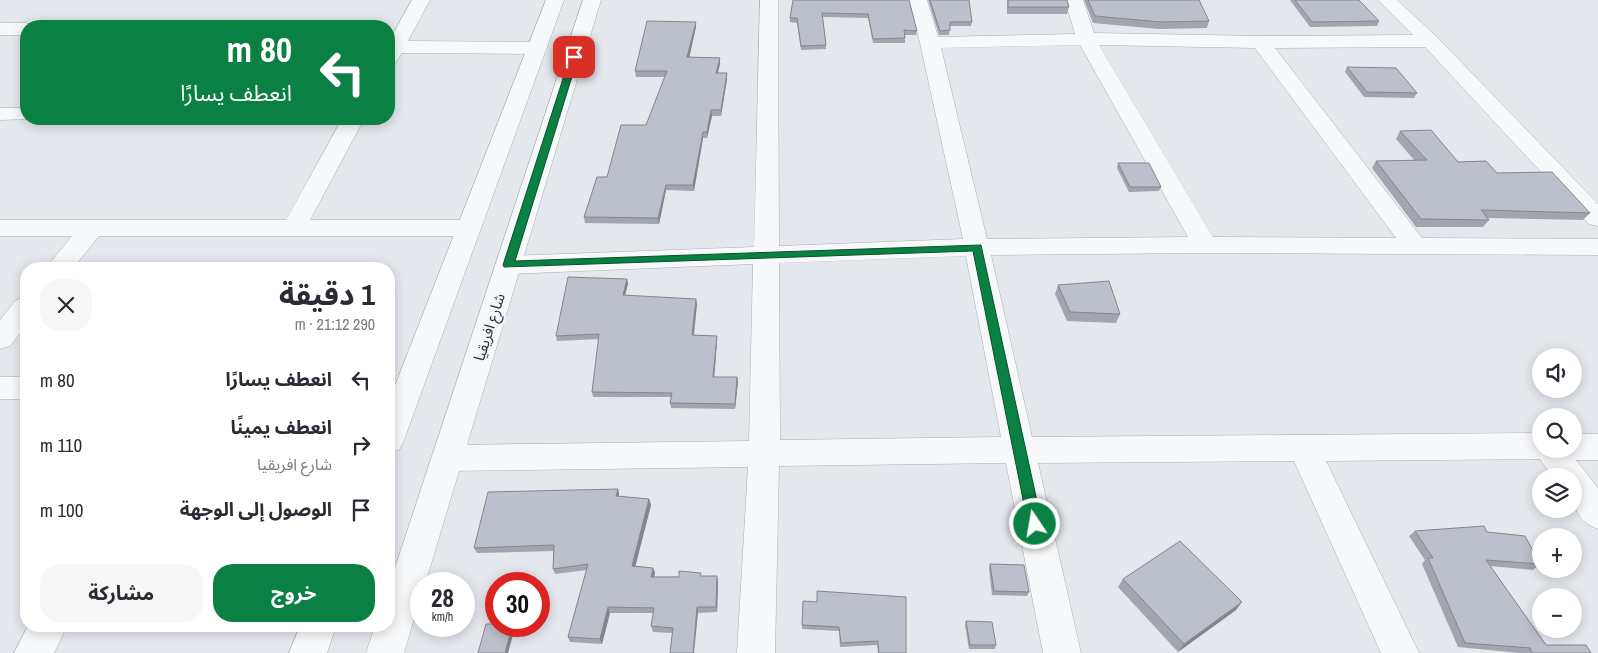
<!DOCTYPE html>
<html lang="ar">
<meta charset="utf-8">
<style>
body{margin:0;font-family:"Archivo Narrow","Noto Sans Arabic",sans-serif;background:#f7f7f7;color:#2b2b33;direction:rtl;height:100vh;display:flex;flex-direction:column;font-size:19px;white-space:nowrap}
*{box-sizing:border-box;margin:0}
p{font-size:16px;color:#7c7c81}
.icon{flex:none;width:28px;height:28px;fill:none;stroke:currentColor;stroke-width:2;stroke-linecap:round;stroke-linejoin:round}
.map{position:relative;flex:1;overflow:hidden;direction:ltr}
.sheet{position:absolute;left:20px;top:262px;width:375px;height:370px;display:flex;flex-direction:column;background:#fff;border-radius:20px;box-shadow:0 2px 12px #0003;direction:rtl}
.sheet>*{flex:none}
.top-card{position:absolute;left:20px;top:20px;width:375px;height:105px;border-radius:20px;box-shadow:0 2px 12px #0003;direction:rtl;background:#0b8043;color:#fff;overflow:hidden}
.fabs{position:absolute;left:1532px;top:348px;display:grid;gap:10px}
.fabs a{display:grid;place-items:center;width:50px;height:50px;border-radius:50%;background:#fff;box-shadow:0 2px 12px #0003;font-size:25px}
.speed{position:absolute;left:410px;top:572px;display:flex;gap:10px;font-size:25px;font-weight:700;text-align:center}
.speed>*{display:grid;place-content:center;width:65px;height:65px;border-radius:50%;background:#fff;box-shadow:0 2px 12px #0003;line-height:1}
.speed small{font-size:12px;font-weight:400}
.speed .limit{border:8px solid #d22;background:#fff;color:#111}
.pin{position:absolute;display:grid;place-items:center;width:42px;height:42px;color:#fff;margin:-21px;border-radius:10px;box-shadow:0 2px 8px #0006}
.me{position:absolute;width:55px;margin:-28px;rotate:348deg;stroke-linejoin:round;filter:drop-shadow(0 0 4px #0008)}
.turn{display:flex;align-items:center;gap:18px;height:105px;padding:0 20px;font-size:22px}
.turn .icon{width:65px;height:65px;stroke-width:2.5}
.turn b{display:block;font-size:35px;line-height:42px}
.round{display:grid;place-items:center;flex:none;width:52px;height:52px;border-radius:20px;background:#f7f7f7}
.summary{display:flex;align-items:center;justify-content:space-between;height:85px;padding:0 20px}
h1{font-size:30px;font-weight:700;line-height:38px}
.button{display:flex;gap:10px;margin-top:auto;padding:10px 20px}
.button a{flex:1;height:58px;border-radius:20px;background:#0b8043;color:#fff;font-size:20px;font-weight:700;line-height:58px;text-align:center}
.button a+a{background:#f7f7f7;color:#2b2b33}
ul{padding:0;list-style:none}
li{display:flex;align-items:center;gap:15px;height:65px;padding:0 20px}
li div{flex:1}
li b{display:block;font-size:19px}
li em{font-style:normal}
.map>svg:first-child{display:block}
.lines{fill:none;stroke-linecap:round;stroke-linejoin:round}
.minor-casing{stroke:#a9aeb7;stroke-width:1}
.tertiary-casing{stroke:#a9aeb7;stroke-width:1}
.minor{fill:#f7f8fa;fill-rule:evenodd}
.tertiary{fill:#f7f8fa;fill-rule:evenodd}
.wall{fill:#a1a5ae}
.shaded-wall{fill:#83868d}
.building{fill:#bbc0ca;stroke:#83868d}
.route{fill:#0b8043;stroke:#07532c}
.labels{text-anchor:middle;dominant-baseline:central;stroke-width:5;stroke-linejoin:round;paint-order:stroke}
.street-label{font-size:15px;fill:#2b3445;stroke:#f4f6f9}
</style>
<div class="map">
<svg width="1598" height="653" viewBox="0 0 1598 653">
<rect width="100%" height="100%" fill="#e4e7ec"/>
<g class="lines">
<defs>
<g id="minor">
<path d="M412 0H430L408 41 537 42 544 44 547 48 544 52 537 54 402 53 396 62 389 64V41Z"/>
<path d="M760 0H778L779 246 963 239 920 43 909 0H927L938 37 1075 34 1065 0H1083L1094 33 1261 36 1413 35 1378 0H1397L1437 37 1598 204V226L1589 224 1425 47 1275 48 1422 238 1598 239V255L1205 253 991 255 1032 437 1541 433V449H1574V434H1598V460H1576L1598 488V529C1571 519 1574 501 1574 476H1552L1540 459 1326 461 1419 653H1381L1294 461 1038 463 1081 653H1043L1006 463 779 466 775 653H737L748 467 447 471 436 467 431 458 436 449 447 445 749 441 753 264 508 274 499 271 495 265 499 259 508 256 754 247ZM1080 45 1188 237 987 239 941 48ZM1099 45 1255 48 1396 238 1213 237ZM966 256 1001 437 780 440 779 263Z"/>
<path d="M0 23H26L33 26H26V35H0Z"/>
<path d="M0 108H26V119H32L0 120Z"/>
<path d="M342 119H364L310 220H469L478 222 481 228 478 234 469 236H99L72 269H45L72 236H0V220H286Z"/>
<path d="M26 297V326L10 346 0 349V320L16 300Z"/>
<rect x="0" y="377" width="26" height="22"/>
<path d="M28 626H67L54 653H14Z"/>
</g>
<g id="tertiary">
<path d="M546 0H564L404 440 400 449 389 453V401Z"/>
<path d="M583 0H601L425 584H421V595L404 653H366L375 626H389V586Z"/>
<path d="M300 626H336L327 653H289Z"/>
</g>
</defs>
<use href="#minor" class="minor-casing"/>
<use href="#tertiary" class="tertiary-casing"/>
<use href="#minor" class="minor"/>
<use href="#tertiary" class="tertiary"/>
</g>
<g class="wall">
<path d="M909 0 917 31 916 35H905V43H873L868 18 823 17 826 49 801 50 797 23 790 22V18Z"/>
<path d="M928 0H969L972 22 971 26H950L949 35H939Z"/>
<path d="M1007 0H1067L1069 7 1067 14H1007Z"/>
<path d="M1084 0H1199L1209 21 1207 28 1159 29 1093 23Z"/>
<path d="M1290 0H1359L1379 21 1377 26 1310 27Z"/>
<path d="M696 27 689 57 720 58V64L718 73 727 79 721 116H712L707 138H703L694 191 666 190 659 224 585 223 584 217 607 177 646 125 665 77H636L635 71Z"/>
<path d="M1347 67 1417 93 1414 98 1364 97 1345 72Z"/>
<path d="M1400 131 1458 162 1497 173 1590 213 1583 220 1488 218 1489 220 1483 227H1416L1372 168 1376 161H1415L1396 139Z"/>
<path d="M1118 163 1161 187 1159 191 1129 192 1117 168Z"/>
<path d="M627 279 628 284 625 295 697 304 694 335 717 336V341L714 377H737L738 382 735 409 671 408 670 403 671 397H593L592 392 599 339 557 341 556 336Z"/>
<path d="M1058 285 1120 314 1116 323 1067 321 1055 294Z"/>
<path d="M618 489 619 494V496L649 499 651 505 635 566 653 568 655 573 654 577 717 576 718 582 717 612 698 613 672 633 653 632 651 626 654 613H610L602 644 570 642 568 637 587 570 555 574 553 569V551L477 553 474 548Z"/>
<path d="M1415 531 1487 532 1540 564 1533 570 1490 566 1546 645 1591 653H1519L1458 647 1422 564 1425 560 1409 536Z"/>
<path d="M990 564 1029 592 1027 596 992 595 989 568Z"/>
<path d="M1123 579 1236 610 1178 652 1118 587Z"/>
<path d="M803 601 906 653H878L877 645 840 647 839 631 802 629Z"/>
<path d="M966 621 996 645 995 649H969L965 625Z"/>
</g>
<g class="shaded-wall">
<path d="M696 22V27L688 63 687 57Z"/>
<path d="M720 58V64L716 79V73Z"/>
<path d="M727 73V79L721 116V110Z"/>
<path d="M711 110 712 116 707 138V132Z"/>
<path d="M703 132V138L694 191 693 185Z"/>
<path d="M666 185V190L659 224 658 218Z"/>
<path d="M627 279 628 284 624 299 623 295Z"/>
<path d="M696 299 697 304 693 340 692 335Z"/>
<path d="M717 336V341L714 381 713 377Z"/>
<path d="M737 377 738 382 735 409V404Z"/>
<path d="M618 489 619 494 618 502 616 496Z"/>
<path d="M649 499 651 505 634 572 632 566Z"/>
<path d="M653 568 655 573 653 582 651 577Z"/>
<path d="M717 576 718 582 717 612 716 607Z"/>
<path d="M1242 602 1236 610 1178 652 1184 644Z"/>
<path d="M608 607 610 613 602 644 600 639Z"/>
<path d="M697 607 698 613 694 653H693Z"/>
<path d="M512 626H514L515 628 508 653H505Z"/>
</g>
<g class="building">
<path d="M793 0H909L917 31 904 30 905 38 873 39 868 14 822 13 826 45 801 46 797 18H790Z"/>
<path d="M930 0H969L972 22H950V30L940 31Z"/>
<path d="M1008 0H1067L1069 7H1008Z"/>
<path d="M1088 0H1199L1209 21 1161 22 1095 16Z"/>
<path d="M1295 0H1359L1379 21 1312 22Z"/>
<path d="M647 21 696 22 687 57 720 58 716 73H727L721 110H711L707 132H703L693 185H666L658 218 584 217 597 177H607L621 125H646L667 71H635Z"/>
<path d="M1347 67 1396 68 1417 93 1367 92Z"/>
<path d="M1431 130 1458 162 1486 161 1497 173 1552 172 1590 213 1481 210 1489 220 1421 219 1376 161 1427 160 1400 131Z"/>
<path d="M1118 163H1149L1161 187H1130Z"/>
<path d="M568 277 627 279 623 295 696 299 692 335 717 336 713 377H737L735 404 670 403 672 393 592 392 599 334 556 336Z"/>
<path d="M1109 281 1120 314 1070 312 1058 285Z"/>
<path d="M618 489 616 496 649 499 632 566 653 568 651 577H679V571L701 573 700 576H717L716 607H697L693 653H670L673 628 651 626 654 608 608 607 600 639 568 637 588 564 553 569 554 545 474 548 488 492Z"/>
<path d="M1484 526 1487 532 1525 536 1540 564 1486 560 1546 645H1586L1591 653H1532L1530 648 1465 643 1428 558H1433L1415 531Z"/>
<path d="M1180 541 1242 602 1184 644 1123 579Z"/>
<path d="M990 564 1024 565 1029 592 994 591Z"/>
<path d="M817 591 906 597V653H879L878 641 841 643 839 627 802 625 803 601 817 602Z"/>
<path d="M966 621 992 622 996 645H970Z"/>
<path d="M486 624H496V626H512L505 653H478Z"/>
</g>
<path class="route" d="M574 54 578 57 515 261 981 245 1042 524 1040 528 1035 530 1030 528 1028 524 973 251 504 267 503 265 570 57Z"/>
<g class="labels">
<g class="street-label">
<text transform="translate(489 327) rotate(-72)">شارع افريقيا</text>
</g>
</g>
</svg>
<div class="fabs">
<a><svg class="icon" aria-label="sound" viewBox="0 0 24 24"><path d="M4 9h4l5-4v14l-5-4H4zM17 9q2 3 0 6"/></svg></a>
<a><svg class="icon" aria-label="search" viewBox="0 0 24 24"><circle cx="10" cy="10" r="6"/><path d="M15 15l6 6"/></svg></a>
<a><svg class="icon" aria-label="layers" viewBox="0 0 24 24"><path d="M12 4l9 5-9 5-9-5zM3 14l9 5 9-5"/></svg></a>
<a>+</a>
<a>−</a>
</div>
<div class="speed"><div>28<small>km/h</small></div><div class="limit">30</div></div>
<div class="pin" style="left:574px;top:57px;background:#d93025"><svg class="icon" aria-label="arrive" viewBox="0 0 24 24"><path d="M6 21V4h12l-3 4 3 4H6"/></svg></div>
<svg class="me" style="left:1035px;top:524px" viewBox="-20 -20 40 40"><circle r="17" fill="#0b8043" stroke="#fff" stroke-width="3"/><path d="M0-11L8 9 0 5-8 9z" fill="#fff"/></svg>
<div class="top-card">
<div class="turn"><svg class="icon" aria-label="left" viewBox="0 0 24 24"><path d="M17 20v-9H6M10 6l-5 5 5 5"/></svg><div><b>80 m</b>انعطف يسارًا</div></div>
</div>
<section class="sheet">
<div class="summary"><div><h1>1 دقيقة</h1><p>290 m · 21:12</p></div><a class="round"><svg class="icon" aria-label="close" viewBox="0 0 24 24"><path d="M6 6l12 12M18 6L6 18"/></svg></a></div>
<ul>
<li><svg class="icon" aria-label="left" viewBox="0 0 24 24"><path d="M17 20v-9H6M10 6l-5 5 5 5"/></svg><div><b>انعطف يسارًا</b></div><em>80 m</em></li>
<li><svg class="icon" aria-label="right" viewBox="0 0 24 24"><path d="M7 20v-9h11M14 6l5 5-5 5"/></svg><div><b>انعطف يمينًا</b><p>شارع افريقيا</p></div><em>110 m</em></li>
<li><svg class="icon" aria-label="arrive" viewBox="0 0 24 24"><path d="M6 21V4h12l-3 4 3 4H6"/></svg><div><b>الوصول إلى الوجهة</b></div><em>100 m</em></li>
</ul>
<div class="button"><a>خروج</a><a>مشاركة</a></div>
</section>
</div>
